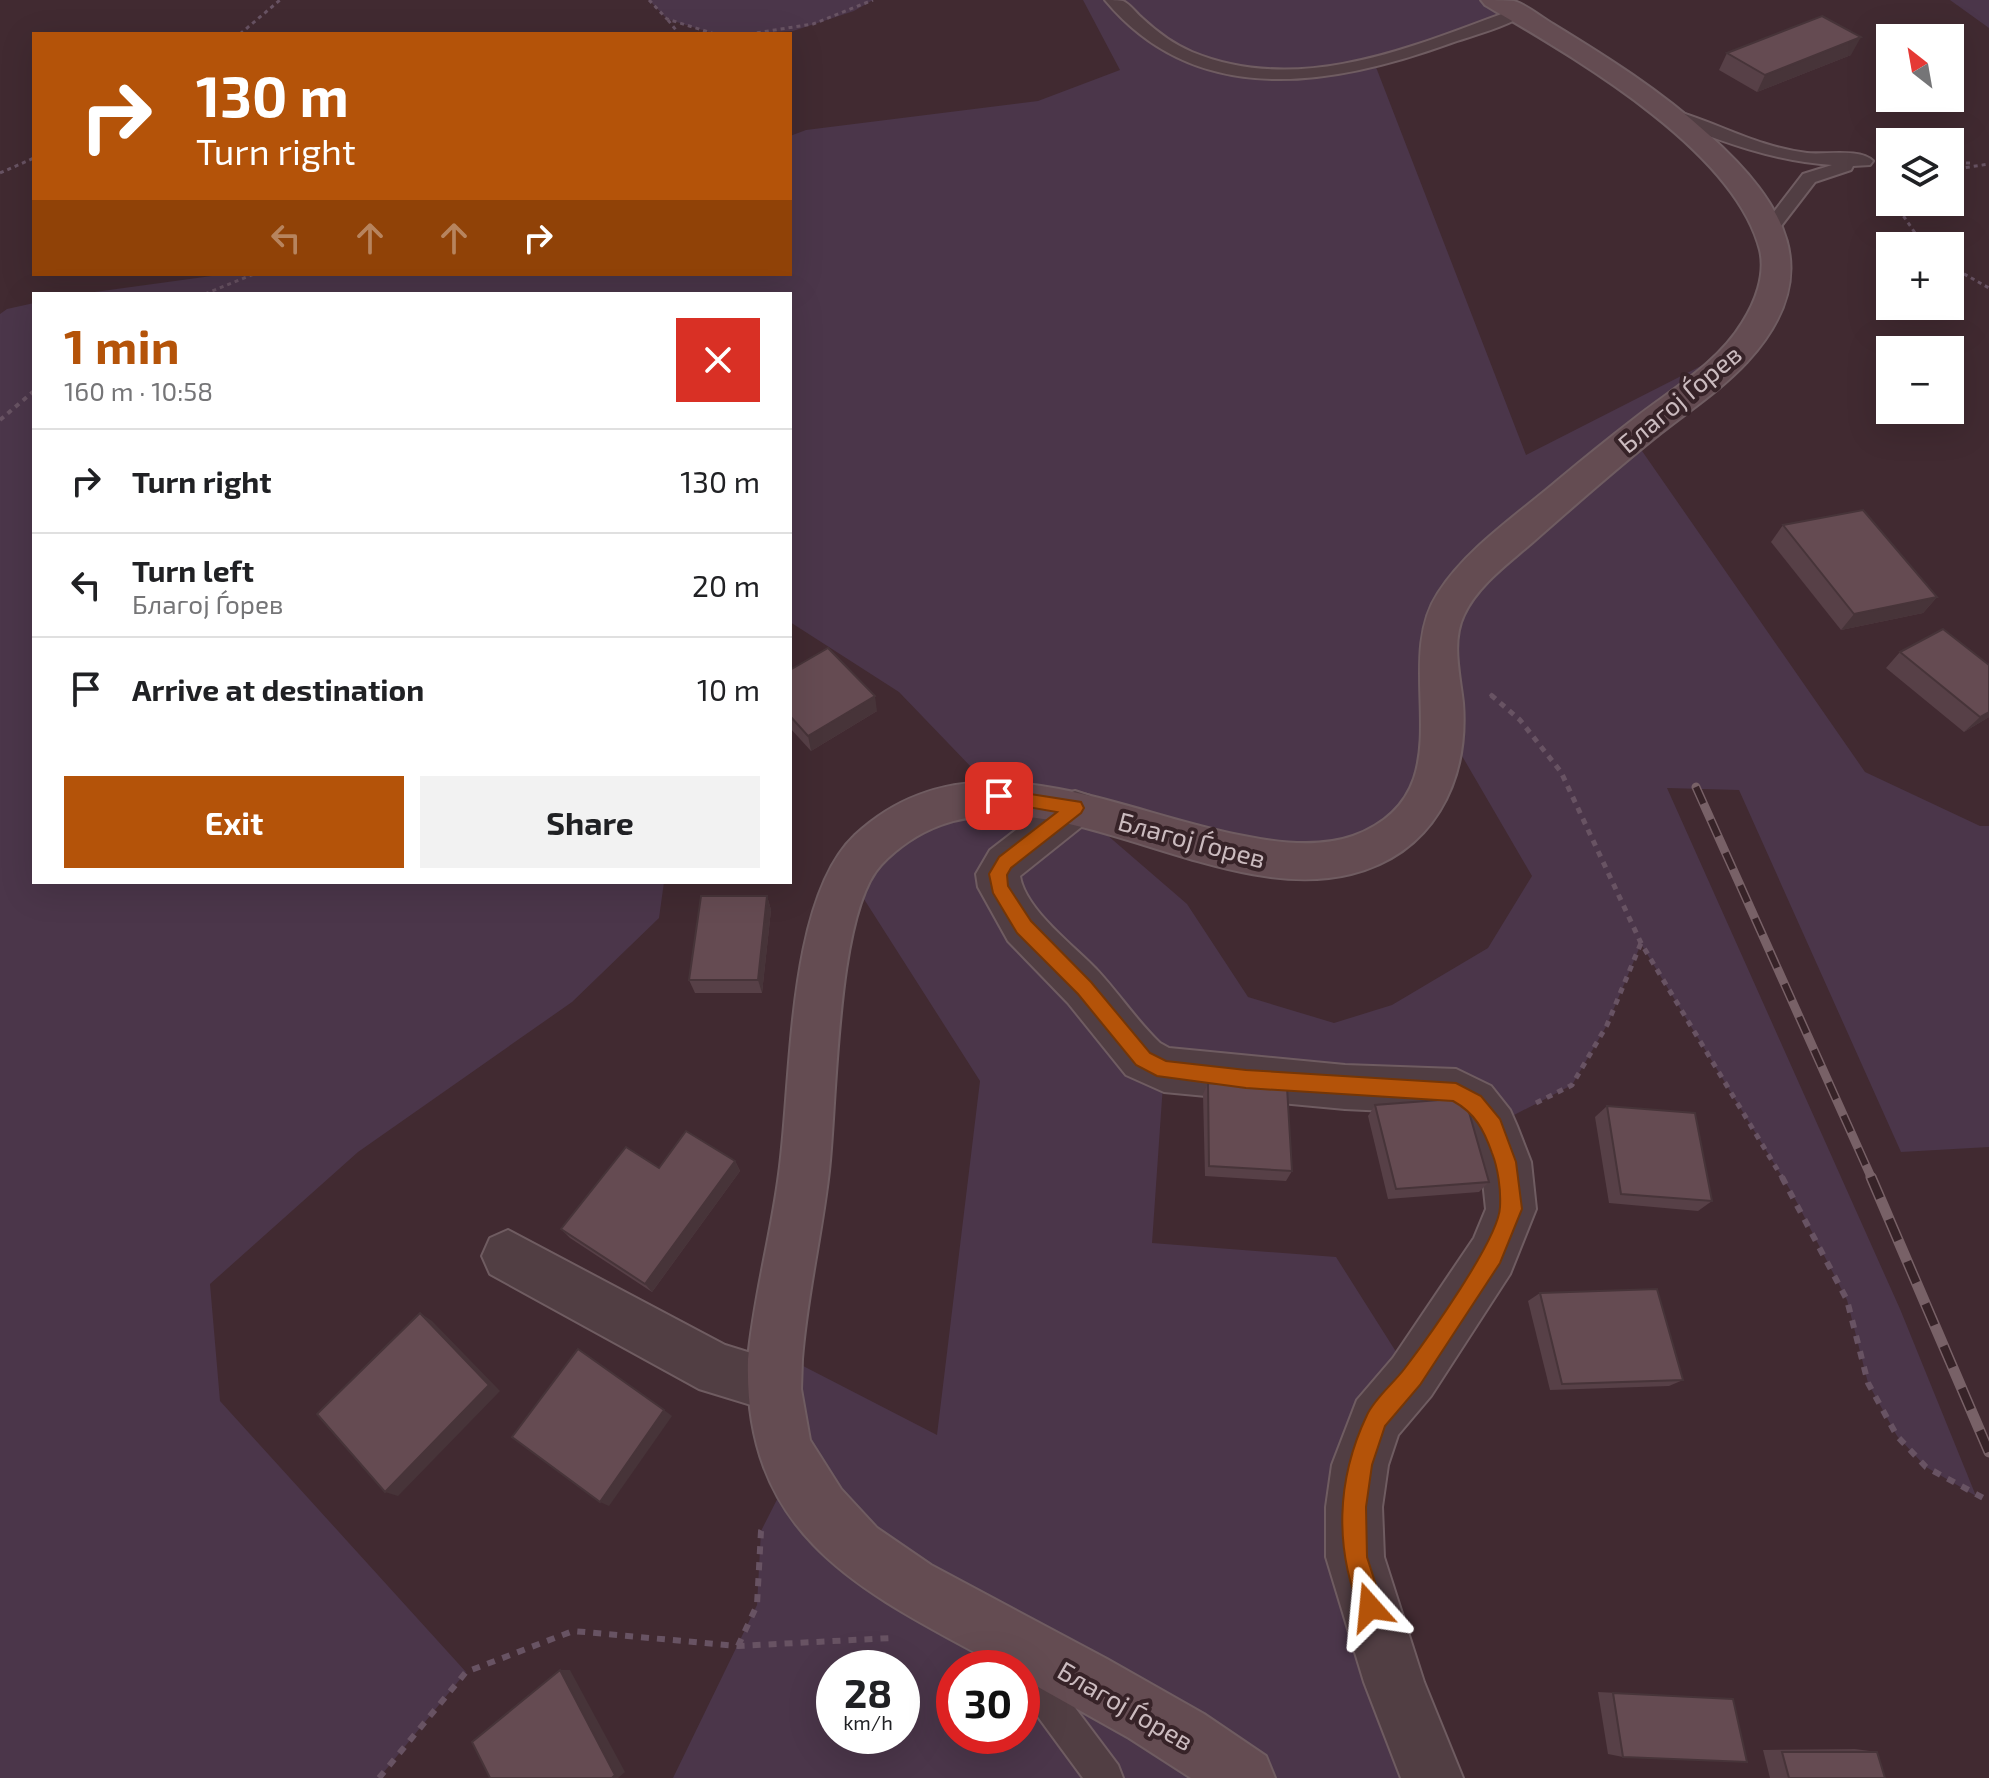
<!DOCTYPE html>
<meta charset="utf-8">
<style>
body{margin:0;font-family:"Exo 2",sans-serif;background:#f2f2f2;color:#202124;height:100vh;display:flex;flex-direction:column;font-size:30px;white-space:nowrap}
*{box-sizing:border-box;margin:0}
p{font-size:26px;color:#757577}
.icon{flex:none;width:44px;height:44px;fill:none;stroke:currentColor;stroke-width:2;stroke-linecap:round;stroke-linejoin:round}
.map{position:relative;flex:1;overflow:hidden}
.sheet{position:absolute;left:32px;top:292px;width:760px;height:592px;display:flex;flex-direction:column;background:#fff;border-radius:0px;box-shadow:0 8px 32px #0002}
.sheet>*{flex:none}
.banner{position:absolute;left:32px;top:32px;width:760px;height:244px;border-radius:0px;box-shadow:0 8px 32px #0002;background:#b45309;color:#fff;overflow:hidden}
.needle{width:52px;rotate:329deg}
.buttons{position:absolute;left:1876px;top:24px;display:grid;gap:16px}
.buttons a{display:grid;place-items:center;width:88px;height:88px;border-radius:0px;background:#fff;box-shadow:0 8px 32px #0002;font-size:40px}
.speed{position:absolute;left:816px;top:1650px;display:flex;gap:16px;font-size:40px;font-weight:700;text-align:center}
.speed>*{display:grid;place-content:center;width:104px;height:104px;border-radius:50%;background:#fff;box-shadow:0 8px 32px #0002;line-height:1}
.speed small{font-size:20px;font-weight:400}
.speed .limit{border:12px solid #d22;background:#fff;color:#111}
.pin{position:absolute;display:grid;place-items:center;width:68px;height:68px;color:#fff;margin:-34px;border-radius:16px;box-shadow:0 4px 12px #0006}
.me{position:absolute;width:88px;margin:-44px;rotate:342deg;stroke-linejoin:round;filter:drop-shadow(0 0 6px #0008)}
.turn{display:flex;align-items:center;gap:28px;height:168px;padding:0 32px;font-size:36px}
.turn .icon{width:104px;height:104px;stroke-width:2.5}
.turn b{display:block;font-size:56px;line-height:68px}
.lanes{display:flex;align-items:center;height:76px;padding:0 32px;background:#0003;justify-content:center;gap:40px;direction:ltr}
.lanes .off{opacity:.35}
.round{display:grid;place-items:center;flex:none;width:84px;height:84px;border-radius:0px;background:#f2f2f2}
.headline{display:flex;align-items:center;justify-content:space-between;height:136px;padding:0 32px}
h1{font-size:48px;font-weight:700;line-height:60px;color:#b45309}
.cta{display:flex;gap:16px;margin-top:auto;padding:16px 32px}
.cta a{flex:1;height:92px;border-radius:0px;background:#b45309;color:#fff;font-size:32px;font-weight:700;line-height:92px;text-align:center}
.cta a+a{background:#f2f2f2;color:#202124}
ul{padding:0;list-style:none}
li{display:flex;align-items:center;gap:24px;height:104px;padding:0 32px;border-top:2px solid #e0e0e0}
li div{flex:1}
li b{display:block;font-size:30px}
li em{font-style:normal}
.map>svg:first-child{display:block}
.green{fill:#4b364a;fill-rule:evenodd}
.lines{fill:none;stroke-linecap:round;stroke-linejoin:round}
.lane-casing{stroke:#6f5c61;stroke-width:4}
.street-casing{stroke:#6f5c61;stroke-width:4}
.secondary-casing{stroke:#6f5c61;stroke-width:4}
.path-far3{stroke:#685363;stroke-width:3;stroke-dasharray:4 4;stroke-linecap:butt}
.path-far2{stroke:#685363;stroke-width:4;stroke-dasharray:5 5;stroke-linecap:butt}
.path-far1{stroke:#685363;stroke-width:5;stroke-dasharray:6 6;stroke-linecap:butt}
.path{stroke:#685363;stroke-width:6;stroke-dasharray:8 8;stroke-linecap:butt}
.lane{fill:#513e43;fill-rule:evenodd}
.street{fill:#513e43;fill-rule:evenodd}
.secondary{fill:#644c52;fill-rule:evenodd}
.rail-far1-casing{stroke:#786167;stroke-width:9}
.rail-casing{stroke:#786167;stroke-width:11}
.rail-far1{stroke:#372328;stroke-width:6;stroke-dasharray:18;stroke-linecap:butt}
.rail{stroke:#372328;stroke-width:8;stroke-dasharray:23;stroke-linecap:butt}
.wall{fill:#574047}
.shaded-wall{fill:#473439}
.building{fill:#654b52;stroke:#473439;stroke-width:2}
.route{fill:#b45309;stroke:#753606;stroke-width:2}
.labels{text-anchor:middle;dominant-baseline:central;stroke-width:8;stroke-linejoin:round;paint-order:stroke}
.street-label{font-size:26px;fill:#cbbbbf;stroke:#372328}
</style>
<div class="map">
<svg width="1989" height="1778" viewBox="0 0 1989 1778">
<rect width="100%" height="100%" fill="#412a31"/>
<g class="green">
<path d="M649 0H873L854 11 793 31 715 34 667 19Z"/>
<path d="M1083 0H1494L1517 13 1374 62 1526 455 1746 343 1633 438 1865 772 1980 826H1989V1147L1901 1152 1739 790 1667 788 1900 1309 1976 1496 1926 1467 1897 1436 1868 1383 1847 1300 1792 1193 1641 944 1607 1025 1572 1085 1493 1126 1164 1070 1152 1243 1336 1257 1412 1377 1360 1465 1432 1778H673L757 1605 761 1531 793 1468 776 1352 937 1435 980 1081 848 874 892 828 998 795 899 692 790 622V294H80L226 274H790V136L806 130 1038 101 1120 70ZM1444 725 1532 876 1488 948 1392 1005 1334 1023 1248 997 1187 904 1077 809 1336 861 1421 811ZM834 1668H902V1736H834ZM954 1668H1022V1736H954Z"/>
<path d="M1950 0H1989V28Z"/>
<path d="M34 303V882H664L659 918 572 1002 358 1152 210 1284 220 1401 466 1672 379 1778H0V314L7 309Z"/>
</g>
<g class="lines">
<defs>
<g id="lane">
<path d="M1105 0C1111 0 1119 0 1123 1 1130 4 1136 13 1142 18 1157 32 1173 44 1192 52 1299 96 1410 48 1512 10L1517 8 1525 13C1511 26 1471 36 1451 43 1333 86 1196 110 1105 0Z"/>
<path d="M1665 108C1713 120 1756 147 1807 153 1825 155 1860 148 1873 161L1870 165 1853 166 1851 170 1815 182 1775 234H1763L1760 230 1803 174 1832 165C1770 161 1716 139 1659 117L1657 113Z"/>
<path d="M1019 1643 1031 1649 1118 1765 1123 1778H1083L1022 1695V1668H1004L1001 1661 1007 1649Z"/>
</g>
<g id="street">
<path d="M1075 791 1090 796 1096 808 1090 820 1020 876C1025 910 1076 947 1099 972 1120 995 1137 1021 1160 1043L1169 1048 1345 1065 1456 1069 1491 1086 1510 1110 1517 1126 1531 1162 1536 1209 1510 1274 1431 1396 1398 1435 1388 1465 1382 1507 1384 1557 1424 1682 1463 1778H1401L1364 1682 1326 1557V1507L1332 1465 1357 1400 1393 1358 1474 1238 1486 1209 1481 1162 1473 1139 1450 1114 1345 1109 1164 1092 1126 1075 1068 1003 1008 941 978 887 976 874 990 850 1060 796Z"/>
<path d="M508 1230 725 1345 793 1366 801 1385 793 1404 774 1412 699 1389 490 1274 482 1256 490 1238Z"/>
</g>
<path id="secondary" d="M1481 0C1491 0 1505 0 1514 1 1527 5 1541 17 1553 24 1607 57 1661 91 1708 134 1785 203 1828 274 1747 362 1722 389 1690 410 1661 433 1617 468 1575 505 1533 542 1509 563 1478 585 1464 615 1451 642 1460 675 1463 703 1469 783 1432 854 1351 874 1199 912 1009 732 881 865 836 913 837 1101 829 1171 822 1234 807 1295 802 1359L801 1389 810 1440 841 1489 877 1528 931 1565 1107 1659 1204 1714 1266 1756 1275 1778H1191L1129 1738 1022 1678V1668H1004C866 1593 743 1541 748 1359 754 1296 771 1236 779 1174 792 1083 786 900 855 835 970 728 1116 812 1244 836 1278 843 1319 848 1353 836 1471 792 1388 669 1438 593 1467 548 1517 515 1558 480 1583 459 1609 438 1635 418 1672 389 1717 364 1742 323 1755 303 1766 275 1760 250 1734 148 1571 56 1485 5Z"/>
</defs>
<use href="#lane" class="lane-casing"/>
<use href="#street" class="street-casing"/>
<use href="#secondary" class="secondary-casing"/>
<g class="path-far3">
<path d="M649 0 667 19 715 34"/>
<path d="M668 20 679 34"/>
<path d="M240 34 280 0"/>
<path d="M749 34 813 24 873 0"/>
<path d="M1950 163H1971"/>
<path d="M1950 170 1989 164"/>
<path d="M0 173 34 158"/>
<path d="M1904 202 1900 211 1924 246"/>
<path d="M1950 266 1989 288"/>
<path d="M205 294 254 274"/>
</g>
<g class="path-far2">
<path d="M0 420 34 391"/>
<path d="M1490 694 1494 697"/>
</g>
<g class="path-far1">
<path d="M1491 695 1520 720 1561 772 1641 943 1783 1179"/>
<path d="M1536 1103 1572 1085 1607 1025 1641 943"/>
</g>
<g class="path">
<path d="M1782 1177 1847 1300 1868 1383 1897 1436 1926 1467 1989 1501"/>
<path d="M738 1646 757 1605 761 1531 765 1524"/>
<path d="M379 1778 466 1672 573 1631 738 1646 891 1638"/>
</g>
<use href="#lane" class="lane"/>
<use href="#street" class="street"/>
<use href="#secondary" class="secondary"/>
<defs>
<path id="rail-far1" d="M1696 787 1872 1179"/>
<path id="rail" d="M1871 1177 1989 1452"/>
</defs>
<use href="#rail-far1" class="rail-far1-casing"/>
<use href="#rail" class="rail-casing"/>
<use href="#rail-far1" class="rail-far1"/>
<use href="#rail" class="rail"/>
</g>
<g class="wall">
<path d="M1727 53 1851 55 1757 92 1719 70Z"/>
<path d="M1783 525 1937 597 1923 613 1841 630 1771 542Z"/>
<path d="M1900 652 1989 665V717L1964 732 1886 668Z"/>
<path d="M790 670 877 711 811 751 790 728Z"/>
<path d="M767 896 771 910 762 993H695L689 980Z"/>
<path d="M1208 1083 1292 1171 1286 1181 1205 1176 1203 1094Z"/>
<path d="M1375 1105 1489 1182 1479 1192 1388 1199 1368 1116Z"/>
<path d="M1607 1106 1712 1201 1698 1211 1609 1203 1595 1117Z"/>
<path d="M735 1161 740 1171 652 1292 570 1238 561 1229 659 1168Z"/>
<path d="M1540 1293 1683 1380 1669 1386 1550 1390 1528 1301Z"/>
<path d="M1598 1692 1733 1699 1623 1757 1608 1754Z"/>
<path d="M1855 1749 1877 1752 1885 1778H1770L1763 1750Z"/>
</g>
<g class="shaded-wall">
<path d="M1861 37 1851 55 1757 92 1765 75Z"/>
<path d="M1937 597 1923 613 1841 630 1854 614Z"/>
<path d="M875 696 877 711 811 751 808 736Z"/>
<path d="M1989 712V717L1964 732 1980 717Z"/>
<path d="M767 896 771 910 762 993 758 980Z"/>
<path d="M735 1161 740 1171 652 1292 645 1284Z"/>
<path d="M420 1313 432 1321 500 1391 398 1496 385 1492Z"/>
<path d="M664 1410 672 1416 609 1506 600 1502Z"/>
<path d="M560 1670H570L625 1772 618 1778H612Z"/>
</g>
<g class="building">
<path d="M1822 16 1861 37 1765 75 1727 53Z"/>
<path d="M1863 510 1937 597 1854 614 1783 525Z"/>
<path d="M1943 629 1989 665V712L1980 717 1900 652Z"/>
<path d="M828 648 875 696 808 736 790 716V670Z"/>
<path d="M701 896H767L758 980H689Z"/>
<path d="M1208 1083 1287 1087 1292 1171 1209 1166Z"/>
<path d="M1465 1098 1489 1182 1396 1189 1375 1105Z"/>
<path d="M1607 1106 1695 1113 1712 1201 1621 1194Z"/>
<path d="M686 1131 735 1161 645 1284 561 1229 626 1147 659 1168Z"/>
<path d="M1657 1289 1683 1380 1562 1384 1540 1293Z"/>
<path d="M420 1313 489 1385 385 1492 317 1414Z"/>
<path d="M578 1349 664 1410 600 1502 512 1437Z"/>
<path d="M560 1670 615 1775 612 1778H490L472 1742Z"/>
<path d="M1613 1693 1733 1699 1747 1762 1623 1757Z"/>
<path d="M1782 1752H1877L1885 1778H1789Z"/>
</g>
<path class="route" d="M999 789 1081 802 1084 808 1081 813 1011 868 1007 875 1008 886 1031 921 1091 982 1150 1053 1166 1061 1246 1070 1456 1083 1481 1096 1500 1119 1516 1162 1522 1209 1500 1263 1420 1385 1385 1426 1372 1465 1366 1507 1367 1557 1383 1607 1379 1615 1370 1619 1362 1615C1334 1549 1336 1480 1367 1415 1375 1398 1393 1384 1405 1368 1427 1339 1499 1239 1500 1207 1501 1190 1498 1168 1492 1153 1484 1130 1475 1113 1453 1101L1246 1088 1157 1076 1136 1065 1078 994 1017 933 993 893 989 874 999 857 1057 812 993 801 990 796Z"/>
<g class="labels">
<g class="street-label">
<text transform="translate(1679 398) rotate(-40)">Благој Ѓорев</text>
<text transform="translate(1192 839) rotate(15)">Благој Ѓорев</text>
<text transform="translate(1126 1705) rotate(30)">Благој Ѓорев</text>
</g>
</g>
</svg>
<div class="buttons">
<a><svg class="needle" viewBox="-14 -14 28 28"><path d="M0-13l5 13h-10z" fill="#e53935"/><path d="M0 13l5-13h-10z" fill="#757577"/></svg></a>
<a><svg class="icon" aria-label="layers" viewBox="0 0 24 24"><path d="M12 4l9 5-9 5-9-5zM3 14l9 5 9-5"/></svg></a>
<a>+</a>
<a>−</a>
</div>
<div class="speed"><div>28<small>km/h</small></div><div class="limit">30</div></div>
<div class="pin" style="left:999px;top:796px;background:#d93025"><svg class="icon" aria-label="arrive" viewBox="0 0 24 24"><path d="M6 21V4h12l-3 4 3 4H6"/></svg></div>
<svg class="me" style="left:1370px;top:1607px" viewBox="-20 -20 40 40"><path d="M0-17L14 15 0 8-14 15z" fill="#b45309" stroke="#fff" stroke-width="4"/></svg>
<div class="banner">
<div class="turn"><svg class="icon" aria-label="right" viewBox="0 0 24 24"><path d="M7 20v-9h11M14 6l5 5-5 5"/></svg><div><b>130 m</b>Turn right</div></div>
<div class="lanes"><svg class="icon off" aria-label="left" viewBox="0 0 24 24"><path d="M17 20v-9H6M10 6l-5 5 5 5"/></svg><svg class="icon off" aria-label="ahead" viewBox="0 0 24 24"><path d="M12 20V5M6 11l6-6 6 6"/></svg><svg class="icon off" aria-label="ahead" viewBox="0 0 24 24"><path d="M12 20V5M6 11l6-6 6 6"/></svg><svg class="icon" aria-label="right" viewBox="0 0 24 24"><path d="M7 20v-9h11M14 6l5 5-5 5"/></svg></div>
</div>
<section class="sheet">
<div class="headline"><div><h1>1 min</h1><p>160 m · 10:58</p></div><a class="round" style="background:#d93025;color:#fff"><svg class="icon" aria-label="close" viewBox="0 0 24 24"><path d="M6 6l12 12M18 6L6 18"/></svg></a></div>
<ul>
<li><svg class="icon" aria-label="right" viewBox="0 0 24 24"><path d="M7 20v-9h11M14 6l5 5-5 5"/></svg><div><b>Turn right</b></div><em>130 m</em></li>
<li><svg class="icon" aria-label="left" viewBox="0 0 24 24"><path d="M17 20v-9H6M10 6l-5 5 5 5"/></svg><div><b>Turn left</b><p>Благој Ѓорев</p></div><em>20 m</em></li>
<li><svg class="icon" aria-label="arrive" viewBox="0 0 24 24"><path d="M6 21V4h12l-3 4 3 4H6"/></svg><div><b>Arrive at destination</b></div><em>10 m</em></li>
</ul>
<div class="cta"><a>Exit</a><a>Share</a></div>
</section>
</div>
